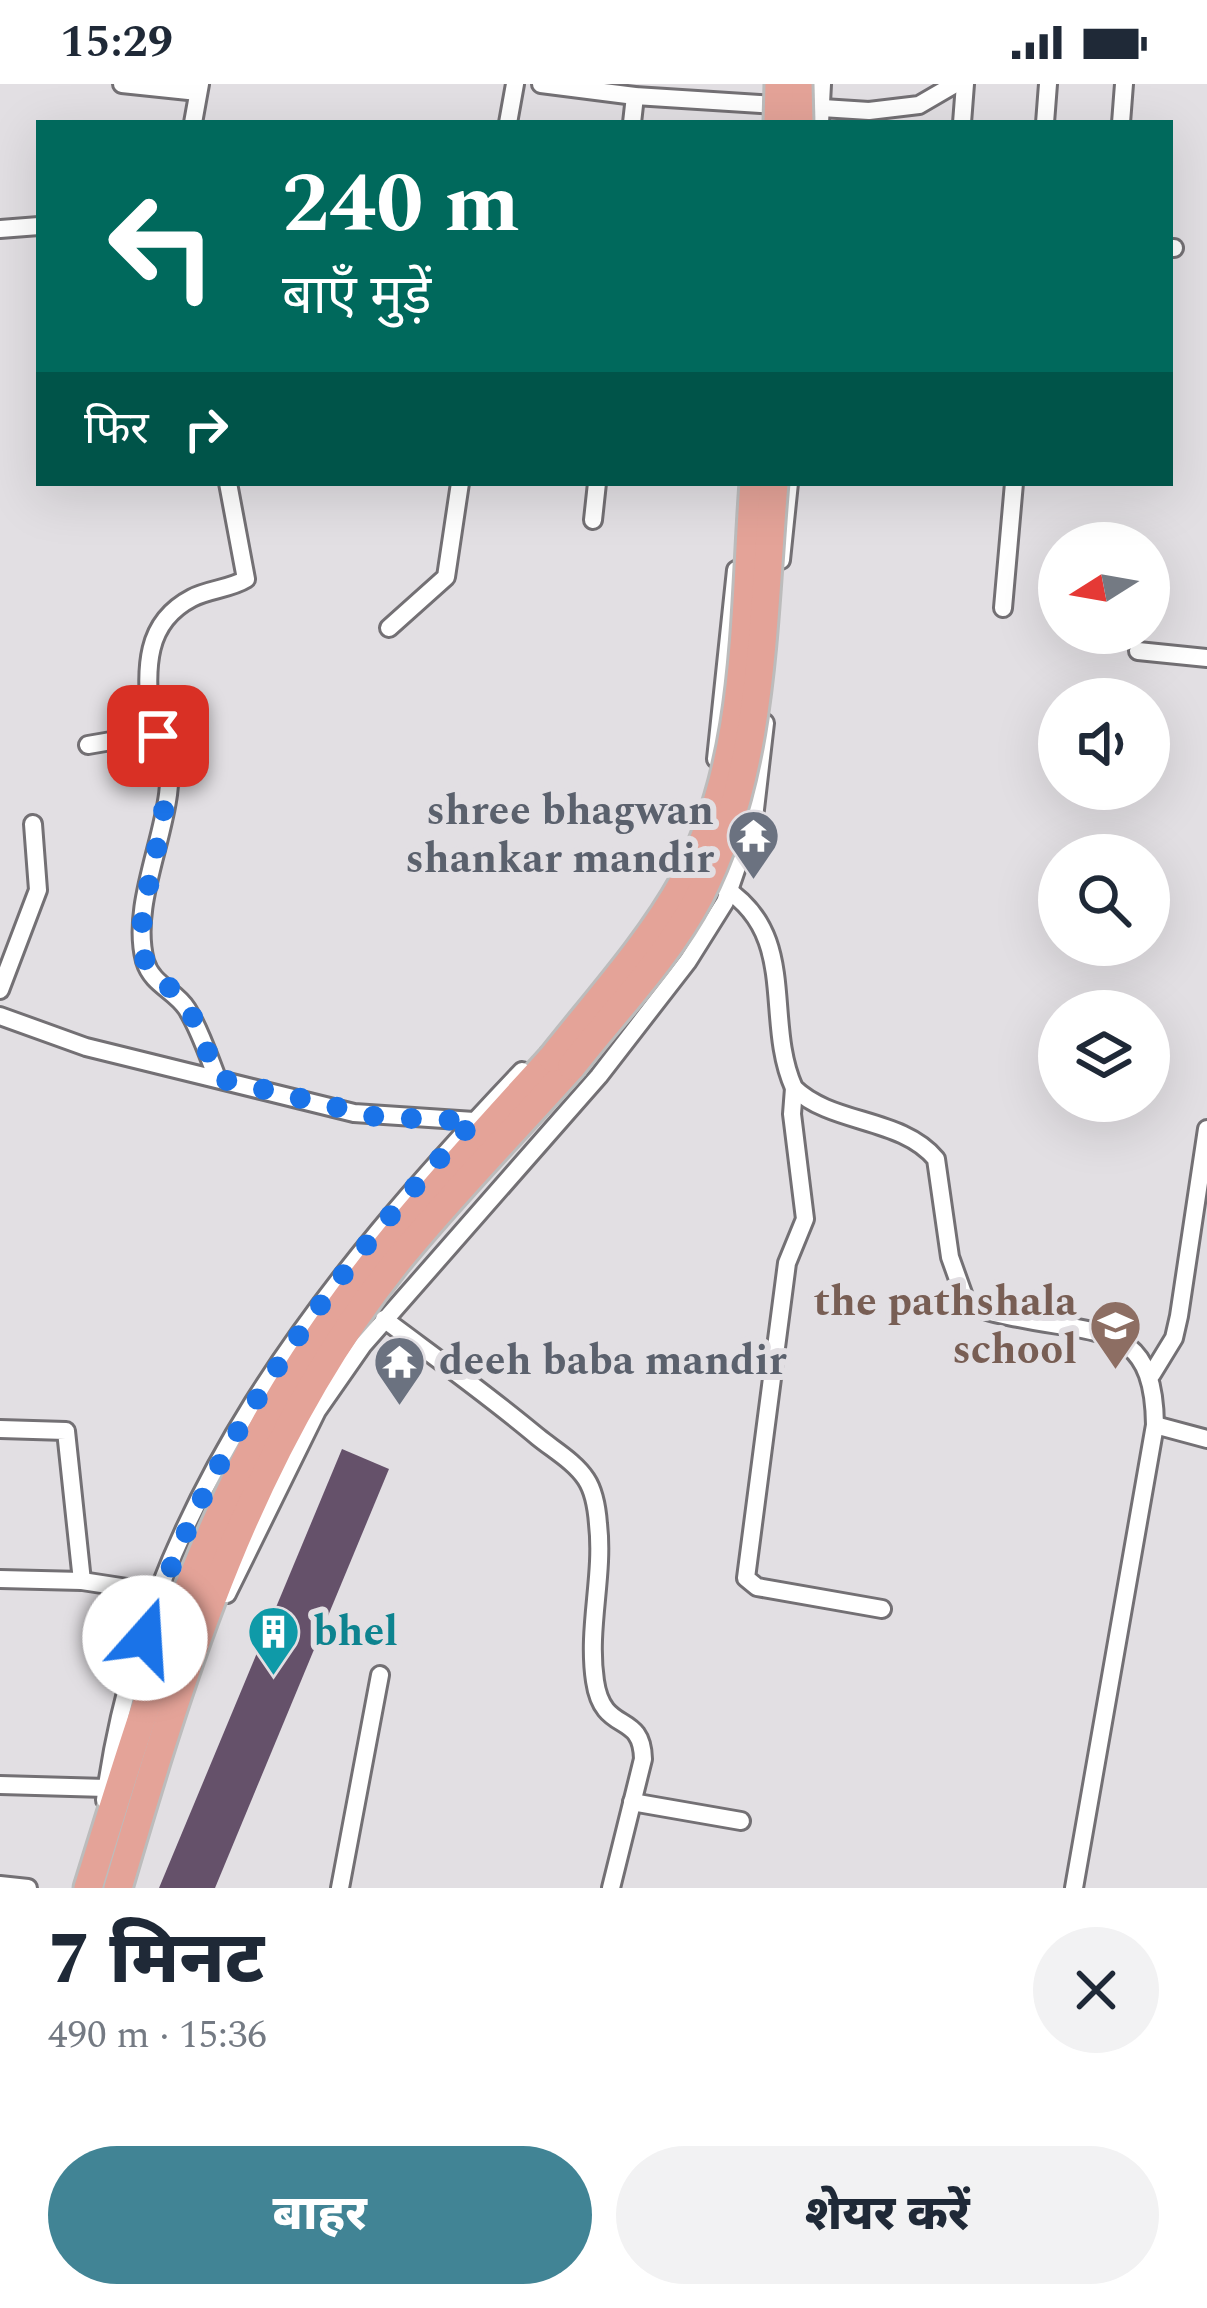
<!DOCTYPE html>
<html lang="hi">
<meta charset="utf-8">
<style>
body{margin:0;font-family:Spectral,"Noto Sans Devanagari",serif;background:#f2f2f3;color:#1f2937;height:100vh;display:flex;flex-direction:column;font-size:45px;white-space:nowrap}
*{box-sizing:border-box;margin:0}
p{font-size:39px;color:#747a83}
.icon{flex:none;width:66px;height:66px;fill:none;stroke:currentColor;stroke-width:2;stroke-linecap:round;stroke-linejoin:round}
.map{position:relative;height:1804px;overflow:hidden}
.sheet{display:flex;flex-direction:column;background:#fff;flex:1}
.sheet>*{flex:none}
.top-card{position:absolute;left:36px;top:36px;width:1137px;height:366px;border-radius:0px;box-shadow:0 12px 48px #0002;background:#00695c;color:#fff;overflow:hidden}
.needle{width:78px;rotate:259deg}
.fabs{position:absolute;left:1038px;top:438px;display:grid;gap:24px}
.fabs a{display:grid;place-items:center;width:132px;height:132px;border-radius:50%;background:#fff;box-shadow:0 12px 48px #0002;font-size:60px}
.pin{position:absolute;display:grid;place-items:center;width:102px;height:102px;color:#fff;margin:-51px;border-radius:24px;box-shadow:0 6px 18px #0006}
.me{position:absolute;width:132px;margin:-66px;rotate:19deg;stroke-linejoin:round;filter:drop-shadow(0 0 9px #0008)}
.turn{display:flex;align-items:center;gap:42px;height:252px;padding:0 48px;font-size:54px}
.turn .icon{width:156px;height:156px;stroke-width:2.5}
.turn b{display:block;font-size:84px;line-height:102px}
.then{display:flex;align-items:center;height:114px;padding:0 48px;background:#0003;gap:24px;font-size:45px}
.round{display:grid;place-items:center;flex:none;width:126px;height:126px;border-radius:63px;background:#f2f2f3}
.overview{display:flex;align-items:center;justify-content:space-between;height:204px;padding:0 48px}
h1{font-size:72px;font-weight:800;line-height:90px}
.button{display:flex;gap:24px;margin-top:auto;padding:24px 48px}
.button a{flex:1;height:138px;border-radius:72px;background:#418495;color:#fff;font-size:48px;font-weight:800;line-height:138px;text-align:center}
.button a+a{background:#f2f2f3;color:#1f2937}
.status{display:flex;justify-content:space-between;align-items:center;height:84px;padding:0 60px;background:#fff;direction:ltr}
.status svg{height:33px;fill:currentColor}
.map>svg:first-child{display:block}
.building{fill:#65516a}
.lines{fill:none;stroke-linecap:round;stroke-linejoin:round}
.minor-casing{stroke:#737074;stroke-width:22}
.trunk-casing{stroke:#bcbcbc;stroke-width:33}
.minor{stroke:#fff;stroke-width:16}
.trunk{stroke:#e4a398;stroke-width:27}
.trunk-bridge-casing{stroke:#bcbcbc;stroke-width:33;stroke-linecap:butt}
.trunk-bridge{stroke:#e4a398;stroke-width:27}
.route{stroke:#1a73e8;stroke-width:21;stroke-dasharray:0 37.8}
.labels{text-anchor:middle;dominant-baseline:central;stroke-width:12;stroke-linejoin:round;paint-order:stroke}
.worship-label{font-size:42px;font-weight:bold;fill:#5b616d;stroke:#e2dfe3;text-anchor:end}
.education-label{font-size:42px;font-weight:bold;fill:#785e54;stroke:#e2dfe3;text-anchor:end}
.culture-label{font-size:42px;font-weight:bold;fill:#0d838f;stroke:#e2dfe3;text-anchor:start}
</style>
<div class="status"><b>15:29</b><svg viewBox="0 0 49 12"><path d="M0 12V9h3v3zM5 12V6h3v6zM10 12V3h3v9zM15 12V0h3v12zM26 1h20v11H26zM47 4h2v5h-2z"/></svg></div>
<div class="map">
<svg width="1207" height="1804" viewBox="0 0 1207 1804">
<rect width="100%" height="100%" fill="#e2dfe3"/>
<path class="building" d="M342 1365 389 1385 215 1804H159Z"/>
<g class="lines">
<defs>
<g id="minor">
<path d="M122 0 198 8"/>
<path d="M541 0 635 12 869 27 919 21 955 0"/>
<path d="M193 39 200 0"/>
<path d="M508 39 515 0"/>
<path d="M632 39 635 12"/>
<path d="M820 39 822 0"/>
<path d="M962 39 965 0"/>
<path d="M1045 39 1048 0"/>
<path d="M1121 39 1124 0"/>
<path d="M0 145 39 142"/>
<path d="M1170 164H1174"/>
<path d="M593 436 597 399"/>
<path d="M781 476 789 399"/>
<path d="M1003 524 1014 399"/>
<path d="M389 544 446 493 460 399"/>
<path d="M1138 567 1207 574"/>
<path d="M151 652C149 600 136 543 192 514 209 505 230 505 246 495L228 399"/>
<path d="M88 661 146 651 165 657C186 722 127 808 145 877 152 901 175 906 187 925 200 946 208 971 217 994"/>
<path d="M716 675 736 486"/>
<path d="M723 803C800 851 763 935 794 1004 832 1041 901 1033 936 1075L950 1173 965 1215C980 1228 999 1230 1018 1234 1101 1251 1154 1239 1155 1341L1074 1804"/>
<path d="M0 906 38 806 33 740"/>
<path d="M0 932 86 963 354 1029 474 1037"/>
<path d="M794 1004 792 1030 805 1135 787 1179 746 1494 757 1503 882 1525"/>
<path d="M384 1235C436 1274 488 1311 538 1353 554 1366 575 1378 586 1395 594 1407 597 1426 598 1440 604 1492 587 1544 595 1597 603 1652 642 1626 643 1675L611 1804"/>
<path d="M1152 1290 1174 1254 1179 1232 1207 1045"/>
<path d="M1155 1341 1207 1355"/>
<path d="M0 1345 66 1347 82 1497"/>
<path d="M0 1495 82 1497 160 1509"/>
<path d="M227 1510 317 1327 363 1261 599 992 688 877 725 818 754 734 765 639"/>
<path d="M0 1701 106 1704"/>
<path d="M105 1716C144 1419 322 1197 522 987"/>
<path d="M632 1718 741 1737"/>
<path d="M0 1801 28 1804"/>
<path d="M340 1804 380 1591"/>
</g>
<g id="trunk">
<path d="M88 1804C139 1640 189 1471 275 1322 351 1192 451 1084 552 974"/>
<path d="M118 1804C182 1586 251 1361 395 1180 450 1112 513 1048 572 982"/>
</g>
</defs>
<use href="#minor" class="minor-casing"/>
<use href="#trunk" class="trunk-casing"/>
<use href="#minor" class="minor"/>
<use href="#trunk" class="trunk"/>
<defs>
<g id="trunk-bridge">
<path d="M798 0 799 39"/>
<path d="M778 39 779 0"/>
<path d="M552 974C597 917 649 860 684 797 750 679 744 529 754 399"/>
<path d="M572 982C614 928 667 874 699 813 764 687 762 537 774 399"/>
</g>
</defs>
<use href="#trunk-bridge" class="trunk-bridge-casing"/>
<use href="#trunk-bridge" class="trunk-bridge"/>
</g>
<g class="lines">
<path class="route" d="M145 1554C211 1354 331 1191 474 1037L377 1033 217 994C208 971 201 946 188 925 163 886 134 898 143 831 147 798 185 670 158 652"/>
</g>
<defs>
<symbol id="temple-pin" viewBox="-11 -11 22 30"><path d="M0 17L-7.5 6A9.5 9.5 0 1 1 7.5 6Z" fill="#6b7280" stroke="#e2dfe3"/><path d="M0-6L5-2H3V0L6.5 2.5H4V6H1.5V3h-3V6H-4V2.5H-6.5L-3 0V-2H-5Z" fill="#fff"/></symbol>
<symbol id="school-pin" viewBox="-11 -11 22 30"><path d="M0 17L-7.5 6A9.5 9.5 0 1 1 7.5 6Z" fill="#8d6e63" stroke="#e2dfe3"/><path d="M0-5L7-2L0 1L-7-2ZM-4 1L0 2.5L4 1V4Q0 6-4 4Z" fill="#fff"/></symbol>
<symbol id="building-pin" viewBox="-11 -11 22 30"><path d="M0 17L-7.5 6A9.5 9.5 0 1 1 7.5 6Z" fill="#0f9aa8" stroke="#e2dfe3"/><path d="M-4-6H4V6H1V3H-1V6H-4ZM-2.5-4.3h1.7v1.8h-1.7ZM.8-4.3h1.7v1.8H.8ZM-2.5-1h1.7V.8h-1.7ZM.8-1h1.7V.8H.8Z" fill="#fff"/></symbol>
</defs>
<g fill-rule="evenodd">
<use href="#temple-pin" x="724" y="722" width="59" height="81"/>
<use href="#school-pin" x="1086" y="1212" width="59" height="81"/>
<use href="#temple-pin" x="370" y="1248" width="59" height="81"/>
<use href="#building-pin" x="244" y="1518" width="59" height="81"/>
</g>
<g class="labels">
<g class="worship-label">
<text x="714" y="727">shree bhagwan<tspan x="714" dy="48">shankar mandir</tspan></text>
<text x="439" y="1277" text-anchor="start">deeh baba mandir</text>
</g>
<g class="education-label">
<text x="1077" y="1218">the pathshala<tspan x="1077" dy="48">school</tspan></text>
</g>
<g class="culture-label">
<text x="313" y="1548">bhel</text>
</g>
</g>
</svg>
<div class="fabs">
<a><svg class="needle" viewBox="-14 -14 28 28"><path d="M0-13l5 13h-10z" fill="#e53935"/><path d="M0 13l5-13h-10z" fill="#747a83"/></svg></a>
<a><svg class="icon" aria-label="sound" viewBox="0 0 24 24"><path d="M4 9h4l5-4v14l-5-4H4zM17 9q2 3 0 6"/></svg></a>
<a><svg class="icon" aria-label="search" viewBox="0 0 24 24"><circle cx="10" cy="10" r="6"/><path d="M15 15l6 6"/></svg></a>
<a><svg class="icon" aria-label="layers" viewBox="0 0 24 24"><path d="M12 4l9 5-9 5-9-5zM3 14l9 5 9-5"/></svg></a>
</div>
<div class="pin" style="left:158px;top:652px;background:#d93025"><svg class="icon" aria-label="arrive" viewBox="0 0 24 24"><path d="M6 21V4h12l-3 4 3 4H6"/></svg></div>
<svg class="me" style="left:145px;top:1554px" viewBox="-20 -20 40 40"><circle r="19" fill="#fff"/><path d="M0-13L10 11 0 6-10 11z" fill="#1a73e8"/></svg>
<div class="top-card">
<div class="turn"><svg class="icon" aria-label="left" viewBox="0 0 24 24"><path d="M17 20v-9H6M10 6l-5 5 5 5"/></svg><div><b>240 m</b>बाएँ मुड़ें</div></div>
<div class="then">फिर<svg class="icon" aria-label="right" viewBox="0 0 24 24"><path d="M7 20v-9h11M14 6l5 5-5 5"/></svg></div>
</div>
</div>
<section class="sheet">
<div class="overview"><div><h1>7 मिनट</h1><p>490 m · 15:36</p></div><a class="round"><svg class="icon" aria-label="close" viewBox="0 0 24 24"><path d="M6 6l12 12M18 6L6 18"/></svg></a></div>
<div class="button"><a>बाहर</a><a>शेयर करें</a></div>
</section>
